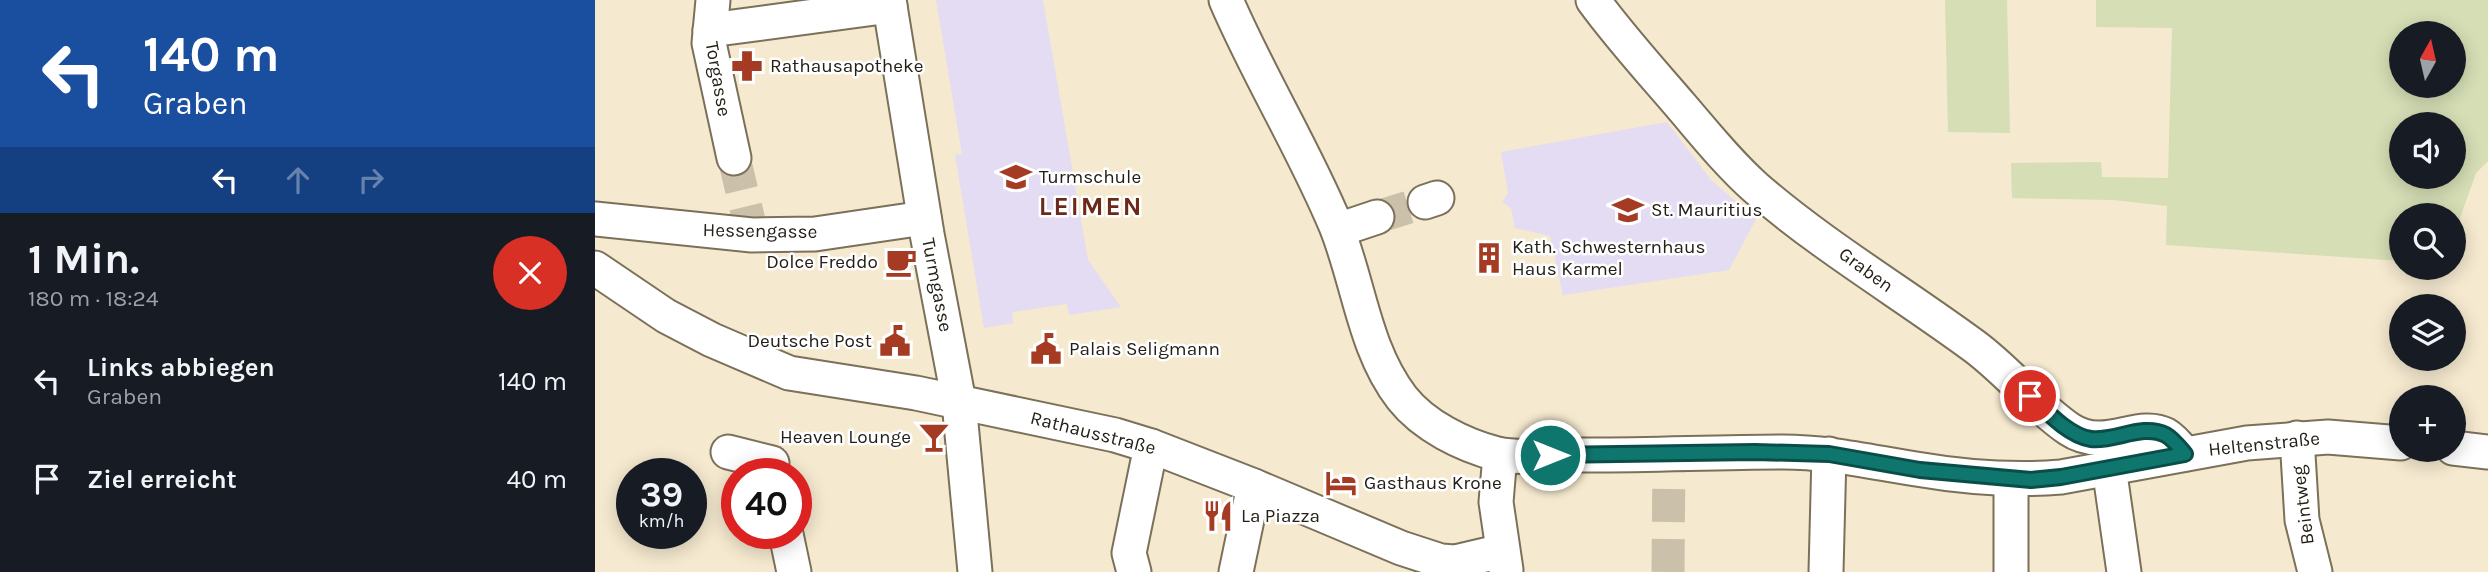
<!DOCTYPE html>
<html lang="de">
<meta charset="utf-8">
<style>
body{margin:0;font-family:Karla,sans-serif;background:#20242c;color:#f1f3f6;height:100vh;display:flex;flex-direction:column;font-size:26px;white-space:nowrap}
*{box-sizing:border-box;margin:0}
p{font-size:23px;color:#9ea1a6}
.icon{flex:none;width:38px;height:38px;fill:none;stroke:currentColor;stroke-width:2;stroke-linecap:round;stroke-linejoin:round}
.map{position:relative;flex:1;overflow:hidden}
.details{display:flex;flex-direction:column;background:#171b24;width:595px}
.details>*{flex:none}
.hud{background:#1a4fa0;color:#fff;overflow:hidden}
.needle{width:46px;rotate:8deg}
.controls{position:absolute;left:1794px;top:21px;display:grid;gap:14px}
.controls a{display:grid;place-items:center;width:77px;height:77px;border-radius:50%;background:#171b24;box-shadow:0 4px 18px #0003;font-size:35px}
.speed{position:absolute;left:21px;top:458px;display:flex;gap:14px;font-size:35px;font-weight:700;text-align:center}
.speed>*{display:grid;place-content:center;width:91px;height:91px;border-radius:50%;background:#171b24;box-shadow:0 4px 18px #0003;line-height:1}
.speed small{font-size:18px;font-weight:400}
.speed .limit{border:10px solid #d22;background:#fff;color:#111}
.pin{position:absolute;display:grid;place-items:center;width:60px;height:60px;color:#fff;margin:-30px;border:4px solid #fff;border-radius:50%;box-shadow:0 2px 7px #0007}
.me{position:absolute;width:77px;margin:-38px;rotate:90deg;stroke-linejoin:round;filter:drop-shadow(0 0 5px #0008)}
.turn{display:flex;align-items:center;gap:24px;height:147px;padding:0 28px;font-size:32px}
.turn .icon{width:91px;height:91px;stroke-width:2.5}
.turn b{display:block;font-size:49px;line-height:60px}
.lanes{display:flex;align-items:center;height:66px;padding:0 28px;background:#0003;justify-content:center;gap:35px;direction:ltr}
.lanes .off{opacity:.35}
.round{display:grid;place-items:center;flex:none;width:74px;height:74px;border-radius:37px;background:#20242c}
.head{display:flex;align-items:center;justify-content:space-between;height:119px;padding:0 28px}
h1{font-size:42px;font-weight:700;line-height:52px}
ul{padding:0;list-style:none}
li{display:flex;align-items:center;gap:21px;height:98px;padding:0 28px}
li div{flex:1}
li b{display:block;font-size:26px}
li em{font-style:normal}
main{display:flex;flex:1;min-height:0}
.map>svg:first-child{display:block}
.education{fill:#e3dcf2}
.green{fill:#d5deb5;fill-rule:evenodd}
.lines{fill:none;stroke-linecap:round;stroke-linejoin:round}
.minor-tunnel{stroke:#cbc1aa;stroke-width:33;stroke-dasharray:33 17;stroke-linecap:butt}
.minor-casing{stroke:#7b7059;stroke-width:37}
.minor{stroke:#fff;stroke-width:33}
.route-casing{stroke:#0a4d48;stroke-width:18}
.route{stroke:#0f766e;stroke-width:12}
.labels{text-anchor:middle;dominant-baseline:central;stroke-width:5;stroke-linejoin:round;paint-order:stroke}
.poi-label{font-size:19px;fill:#242017;stroke:#fff;text-anchor:start}
.street-label{font-size:19px;fill:#242017;stroke:#fff}
.district-label{font-size:26px;font-weight:bold;letter-spacing:2px;fill:#6c2919;stroke:#fff}
</style>
<main>
<section class="details">
<div class="hud">
<div class="turn"><svg class="icon" aria-label="left" viewBox="0 0 24 24"><path d="M17 20v-9H6M10 6l-5 5 5 5"/></svg><div><b>140 m</b>Graben</div></div>
<div class="lanes"><svg class="icon" aria-label="left" viewBox="0 0 24 24"><path d="M17 20v-9H6M10 6l-5 5 5 5"/></svg><svg class="icon off" aria-label="ahead" viewBox="0 0 24 24"><path d="M12 20V5M6 11l6-6 6 6"/></svg><svg class="icon off" aria-label="right" viewBox="0 0 24 24"><path d="M7 20v-9h11M14 6l5 5-5 5"/></svg></div>
</div>
<div class="head"><div><h1>1 Min.</h1><p>180 m · 18:24</p></div><a class="round" style="background:#d93025;color:#fff"><svg class="icon" aria-label="close" viewBox="0 0 24 24"><path d="M6 6l12 12M18 6L6 18"/></svg></a></div>
<ul>
<li><svg class="icon" aria-label="left" viewBox="0 0 24 24"><path d="M17 20v-9H6M10 6l-5 5 5 5"/></svg><div><b>Links abbiegen</b><p>Graben</p></div><em>140 m</em></li>
<li><svg class="icon" aria-label="arrive" viewBox="0 0 24 24"><path d="M6 21V4h12l-3 4 3 4H6"/></svg><div><b>Ziel erreicht</b></div><em>40 m</em></li>
</ul>
</section>
<div class="map">
<svg width="1893" height="572" viewBox="0 0 1893 572">
<rect width="100%" height="100%" fill="#f5e9cf"/>
<g class="education">
<path d="M341 0H448L493 260 526 307 474 315 472 304 417 312 418 323 389 328 360 155 367 154Z"/>
<path d="M1072 122 1116 180 1161 219 1134 270 968 295 955 236 920 228 916 208 907 202 913 193 906 152Z"/>
</g>
<g class="green">
<path d="M1350 0H1412L1415 133 1353 132Z"/>
<path d="M1501 0H1893V161L1881 173 1859 235 1858 215H1806V261L1571 245 1572 206 1518 200 1417 198 1416 163 1506 162 1507 177 1573 178 1577 28 1501 27ZM1806 33H1858V86H1806ZM1806 124H1858V177H1806Z"/>
</g>
<g class="lines">
<g class="minor-tunnel">
<path d="M139 158 155 225"/>
<path d="M782 217 830 202"/>
<path d="M1073 572 1074 454"/>
</g>
<defs>
<g id="minor">
<path d="M118 0 114 43 139 158"/>
<path d="M294 0 332 234 364 402 380 572"/>
<path d="M631 0C664 77 709 149 741 226 764 283 769 349 807 398 829 426 868 445 902 454 922 459 954 455 975 455 1046 456 1117 452 1188 452 1233 452 1276 462 1321 469 1368 477 1418 481 1466 477L1652 443 1733 437 1806 443"/>
<path d="M998 0C1025 37 1056 71 1086 106 1110 134 1133 163 1161 188 1228 246 1307 293 1379 346 1413 371 1439 405 1474 429 1510 453 1542 420 1571 435 1578 439 1585 448 1590 454"/>
<path d="M115 30 295 6"/>
<path d="M830 202 842 198"/>
<path d="M0 219 157 235 220 234 329 218"/>
<path d="M743 230 782 217"/>
<path d="M0 268 71 316 117 340 194 373 321 393 520 435 556 446 659 486 806 548 846 561 860 562 907 551"/>
<path d="M1702 438 1707 520 1720 572"/>
<path d="M1858 448 1893 452"/>
<path d="M133 452 177 463"/>
<path d="M905 455 901 502 911 570"/>
<path d="M1514 467 1529 572"/>
<path d="M1416 479V572"/>
<path d="M191 534 199 572"/>
<path d="M539 572 534 553 556 446"/>
<path d="M641 572 659 486"/>
<path d="M1231 572 1234 454"/>
</g>
</defs>
<use href="#minor" class="minor-casing"/>
<use href="#minor" class="minor"/>
</g>
<g class="lines">
<defs>
<path id="route" d="M955 455 1160 452 1234 454 1325 470 1436 480 1466 477 1590 454C1585 448 1578 439 1571 435 1547 423 1520 442 1496 439 1474 436 1451 411 1435 396"/>
</defs>
<use href="#route" class="route-casing"/>
<use href="#route" class="route"/>
</g>
<defs>
<symbol id="pharmacy-bare" viewBox="-9 -9 18 18"><path d="M-2-6h4v4h4v4h-4v4h-4v-4h-4v-4h4Z" fill="#a43b22" stroke="#fff" stroke-width="2.5" paint-order="stroke"/></symbol>
<symbol id="school-bare" viewBox="-9 -9 18 18"><path d="M0-5L7-2L0 1L-7-2ZM-4 1L0 2.5L4 1V4Q0 6-4 4Z" fill="#a43b22" stroke="#fff" stroke-width="2.5" paint-order="stroke"/></symbol>
<symbol id="building-bare" viewBox="-9 -9 18 18"><path d="M-4-6H4V6H1V3H-1V6H-4ZM-2.5-4.3h1.7v1.8h-1.7ZM.8-4.3h1.7v1.8H.8ZM-2.5-1h1.7V.8h-1.7ZM.8-1h1.7V.8H.8Z" fill="#a43b22" stroke="#fff" stroke-width="2.5" paint-order="stroke"/></symbol>
<symbol id="cafe-bare" viewBox="-9 -9 18 18"><path d="M-5.5-4.5H6V0H3Q3 3.5 0 3.5H-2.5Q-5.5 3.5-5.5 0ZM3-3.2v2h1.7v-2ZM-6 4.5H4V6H-6Z" fill="#a43b22" stroke="#fff" stroke-width="2.5" paint-order="stroke"/></symbol>
<symbol id="civic-bare" viewBox="-9 -9 18 18"><path d="M-.6-6.5H3V-4.5H.6V-3L4-1V1h2V6H-6V1h2V-1L-.6-3ZM-1.2 2.5V6h2.4V2.5Z" fill="#a43b22" stroke="#fff" stroke-width="2.5" paint-order="stroke"/></symbol>
<symbol id="bar-bare" viewBox="-9 -9 18 18"><path d="M-6-5H6L.8 .8V4.5H3.5V6h-7V4.5H-.8V.8Z" fill="#a43b22" stroke="#fff" stroke-width="2.5" paint-order="stroke"/></symbol>
<symbol id="hotel-bare" viewBox="-9 -9 18 18"><path d="M-6-4.5h1.5V1H6V5H4.5V3h-9V5H-6ZM-4 0a1.8 1.8 0 1 1 3.6 0ZM.5 0V-2.5h3Q6-2.5 6 0Z" fill="#a43b22" stroke="#fff" stroke-width="2.5" paint-order="stroke"/></symbol>
<symbol id="restaurant-bare" viewBox="-9 -9 18 18"><path d="M-5-6h1v4h1v-4h1v4h1v-4h1v5L-1.5 .5V6h-2V.5L-5-1ZM5-6V6H3V1.5H1.5Q1.5-4 5-6Z" fill="#a43b22" stroke="#fff" stroke-width="2.5" paint-order="stroke"/></symbol>
</defs>
<g fill-rule="evenodd">
<use href="#pharmacy-bare" x="130" y="44" width="44" height="44"/>
<use href="#school-bare" x="399" y="155" width="44" height="44"/>
<use href="#school-bare" x="1011" y="188" width="44" height="44"/>
<use href="#building-bare" x="872" y="236" width="44" height="44"/>
<use href="#cafe-bare" x="284" y="240" width="44" height="44"/>
<use href="#civic-bare" x="278" y="319" width="44" height="44"/>
<use href="#civic-bare" x="429" y="327" width="44" height="44"/>
<use href="#bar-bare" x="317" y="415" width="44" height="44"/>
<use href="#hotel-bare" x="724" y="461" width="44" height="44"/>
<use href="#restaurant-bare" x="601" y="494" width="44" height="44"/>
</g>
<g class="labels">
<g class="poi-label">
<text x="175" y="66">Rathausapotheke</text>
<text x="444" y="177">Turmschule</text>
<text x="1056" y="210">St. Mauritius</text>
<text x="917" y="247">Kath. Schwesternhaus<tspan x="917" dy="22">Haus Karmel</tspan></text>
<text x="283" y="262" text-anchor="end">Dolce Freddo</text>
<text x="277" y="341" text-anchor="end">Deutsche Post</text>
<text x="474" y="349">Palais Seligmann</text>
<text x="316" y="437" text-anchor="end">Heaven Lounge</text>
<text x="769" y="483">Gasthaus Krone</text>
<text x="646" y="516">La Piazza</text>
</g>
<g class="street-label">
<text transform="translate(123 79) rotate(80)">Torgasse</text>
<text transform="translate(165 231) rotate(1)">Hessengasse</text>
<text transform="translate(1271 270) rotate(36)">Graben</text>
<text transform="translate(342 285) rotate(79)">Turmgasse</text>
<text transform="translate(498 433) rotate(14)">Rathausstraße</text>
<text transform="translate(1669 444) rotate(-6)">Heltenstraße</text>
<text transform="translate(1708 505) rotate(-97)">Beintweg</text>
</g>
<g class="district-label">
<text x="496" y="206">LEIMEN</text>
</g>
</g>
</svg>
<div class="controls">
<a><svg class="needle" viewBox="-14 -14 28 28"><path d="M0-13l5 13h-10z" fill="#e53935"/><path d="M0 13l5-13h-10z" fill="#9ea1a6"/></svg></a>
<a><svg class="icon" aria-label="sound" viewBox="0 0 24 24"><path d="M4 9h4l5-4v14l-5-4H4zM17 9q2 3 0 6"/></svg></a>
<a><svg class="icon" aria-label="search" viewBox="0 0 24 24"><circle cx="10" cy="10" r="6"/><path d="M15 15l6 6"/></svg></a>
<a><svg class="icon" aria-label="layers" viewBox="0 0 24 24"><path d="M12 4l9 5-9 5-9-5zM3 14l9 5 9-5"/></svg></a>
<a>+</a>
</div>
<div class="speed"><div>39<small>km/h</small></div><div class="limit">40</div></div>
<div class="pin" style="left:1435px;top:396px;background:#d93025"><svg class="icon" aria-label="arrive" viewBox="0 0 24 24"><path d="M6 21V4h12l-3 4 3 4H6"/></svg></div>
<svg class="me" style="left:955px;top:455px" viewBox="-20 -20 40 40"><circle r="17" fill="#0f766e" stroke="#fff" stroke-width="3"/><path d="M0-11L8 9 0 5-8 9z" fill="#fff"/></svg>
</div>
</main>
